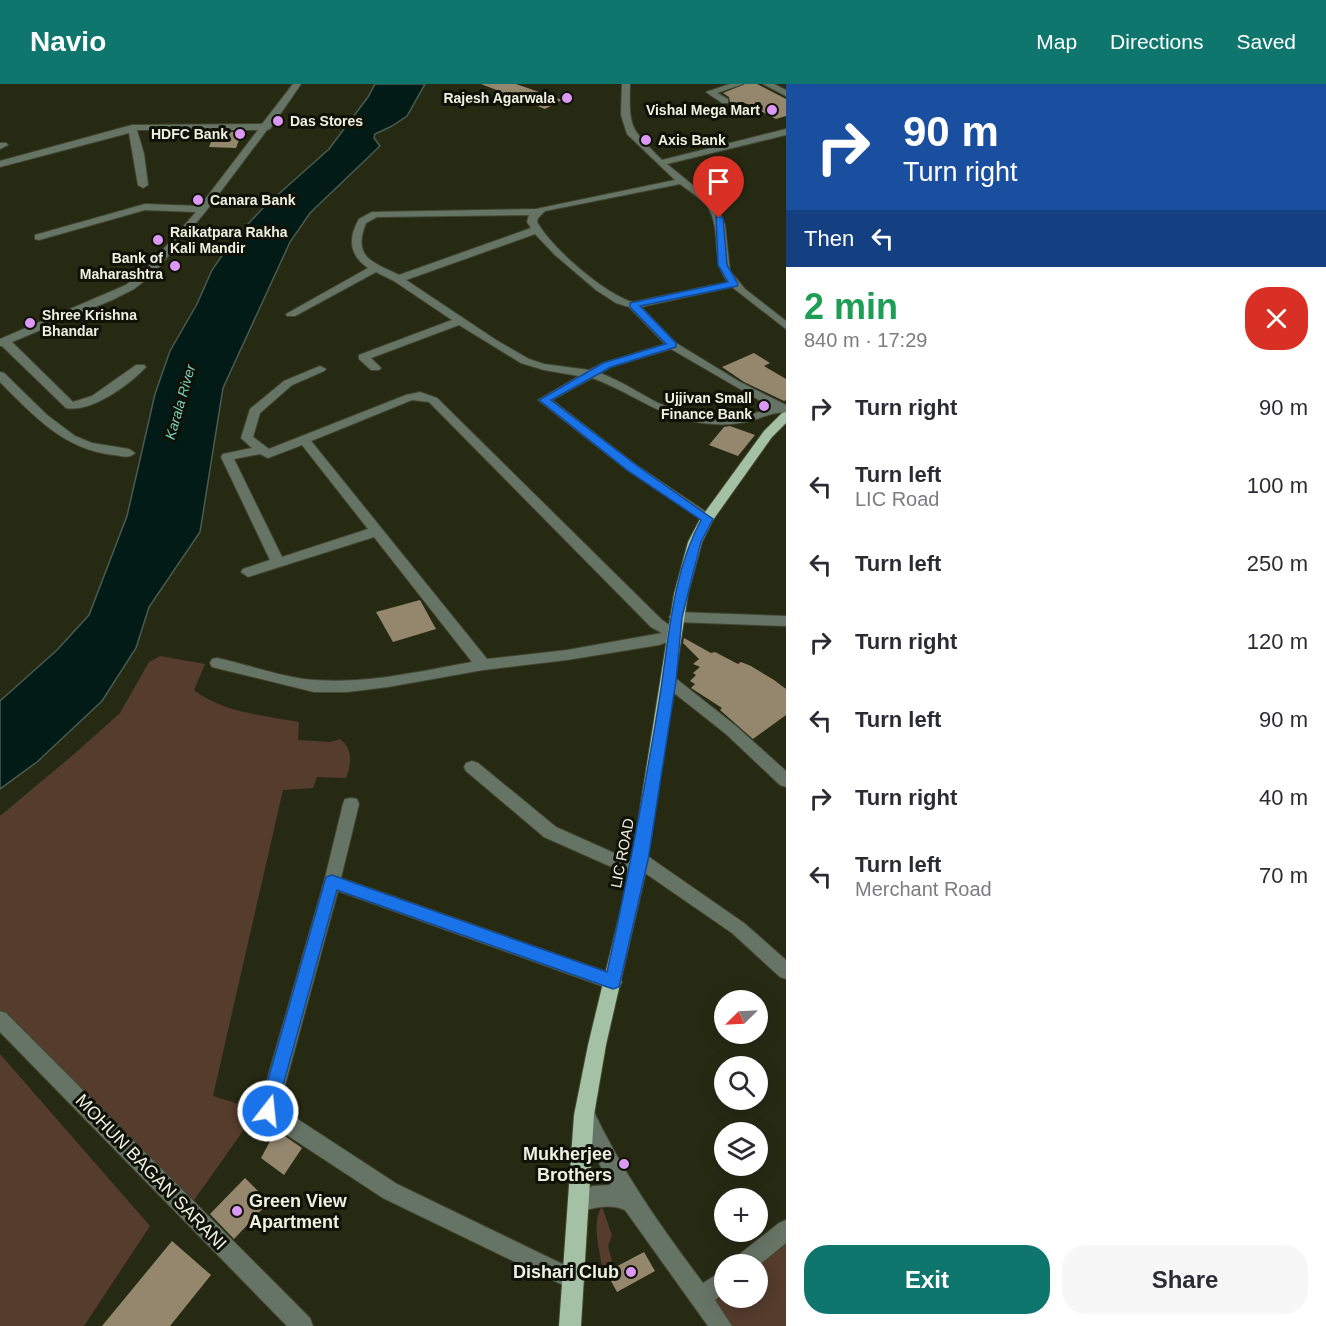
<!DOCTYPE html>
<meta charset="utf-8">
<style>
body{margin:0;font-family:Arial,sans-serif;background:#f7f7f7;color:#2b2b33;height:100vh;display:flex;flex-direction:column;font-size:22px;white-space:nowrap}
*{box-sizing:border-box;margin:0}
p{font-size:20px;color:#7c7c81}
.icon{flex:none;width:33px;height:33px;fill:none;stroke:currentColor;stroke-width:2;stroke-linecap:round;stroke-linejoin:round}
.map{position:relative;flex:1;overflow:hidden}
.sheet{display:flex;flex-direction:column;background:#fff;width:540px}
.sheet>*{flex:none}
.banner{background:#1a4fa0;color:#fff;overflow:hidden}
.needle{width:39px;rotate:246deg}
.fabs{position:absolute;left:714px;top:906px;display:grid;gap:12px}
.fabs a{display:grid;place-items:center;width:54px;height:54px;border-radius:50%;background:#fff;box-shadow:0 3px 15px #0003;font-size:30px}
.pin{position:absolute;display:grid;place-items:center;width:51px;height:51px;color:#fff;margin:-62px -26px;border-radius:50% 50% 50% 0;rotate:-45deg;box-shadow:0 0 6px #0007}
.pin .icon{rotate:45deg}
.me{position:absolute;width:66px;margin:-33px;rotate:16deg;stroke-linejoin:round;filter:drop-shadow(0 0 4px #0008)}
.turn{display:flex;align-items:center;gap:21px;height:126px;padding:0 18px;font-size:27px}
.turn .icon{width:78px;height:78px;stroke-width:2.5}
.turn b{display:block;font-size:42px;line-height:51px}
.then{display:flex;align-items:center;height:57px;padding:0 18px;background:#0003;gap:12px;font-size:22px}
.round{display:grid;place-items:center;flex:none;width:63px;height:63px;border-radius:24px;background:#f7f7f7}
.summary{display:flex;align-items:center;justify-content:space-between;height:102px;padding:0 18px}
h1{font-size:36px;font-weight:600;line-height:45px;color:#1e9e55}
.primary-button{display:flex;gap:12px;margin-top:auto;padding:12px 18px}
.primary-button a{flex:1;height:69px;border-radius:24px;background:#0f766e;color:#fff;font-size:24px;font-weight:600;line-height:69px;text-align:center}
.primary-button a+a{background:#f7f7f7;color:#2b2b33}
ul{padding:0;list-style:none}
li{display:flex;align-items:center;gap:18px;height:78px;padding:0 18px}
li div{flex:1}
li b{display:block;font-size:22px}
li em{font-style:normal}
header{display:flex;align-items:center;gap:36px;box-sizing:border-box;height:84px;padding:0 30px;background:#0f766e;color:#fff}
header strong{font-size:28px}
nav{display:flex;gap:33px;margin-inline-start:auto;font-size:21px}
main{display:flex;flex:1;min-height:0}
.map>svg:first-child{display:block}
.green{fill:#553c2d}
.water{fill:#021b16;stroke:#495b53;stroke-width:1.5}
.building{fill:#94876e}
.lines{fill:none;stroke-linecap:round;stroke-linejoin:round}
.minor-casing{stroke:#434630;stroke-width:2}
.major-casing{stroke:#434630;stroke-width:2}
.minor{fill:#667466;fill-rule:evenodd}
.major{fill:#a4c0a5;fill-rule:evenodd}
.route{fill:#1a73e8;stroke:#114b97;stroke-width:1.5}
.poi-dot{fill:#db99f5;stroke:#101208;stroke-width:2}
.labels{text-anchor:middle;dominant-baseline:central;stroke-width:6;stroke-linejoin:round;paint-order:stroke}
.far-poi-label{font-size:14px;font-weight:bold;fill:#eef0e2;stroke:#101208;text-anchor:end}
.far-water-label{font-size:14px;font-style:italic;fill:#7dd1be;stroke:#101208}
.street-label{font-size:15px;fill:#eef0e2;stroke:#101208}
.near-poi-label{font-size:18px;font-weight:bold;fill:#eef0e2;stroke:#101208;text-anchor:end}
.near-street-label{font-size:18px;fill:#eef0e2;stroke:#101208}
</style>
<header>
<strong>Navio</strong>
<nav><a>Map</a><a>Directions</a><a>Saved</a></nav>
</header>
<main>
<div class="map">
<svg width="786" height="1242" viewBox="0 0 786 1242">
<rect width="100%" height="100%" fill="#272a13"/>
<g class="green">
<path d="M160 572 205 580 194 606C224 629 262 631 299 638L298 656 330 658 340 655C354 666 351 680 346 694L317 693 313 704 283 706 213 1012 258 1026 192 1119 0 927V732L73 671 120 629 149 578Z"/>
<path d="M0 970 150 1142 84 1242H0Z"/>
<path d="M602 1123 612 1151 608 1162 612 1177 602 1183C600 1167 591 1137 602 1123Z"/>
<path d="M786 1158V1242H732L710 1212 724 1202V1214H758V1180Z"/>
</g>
<path class="water" d="M375 0H425L407 32 392 42 375 50 374 54 380 62 310 129 290 158 223 304 200 448 149 523 136 564 102 617 37 678 0 705V617L57 566 89 531 127 432 155 310 170 267 197 220 212 186 233 156 263 124 329 65 368 13Z"/>
<g class="building">
<path d="M481 0H516L562 16 545 25Z"/>
<path d="M745 0H757L786 15V32L776 35 743 18 735 21 730 18 729 13 723 9Z"/>
<path d="M215 48H242L236 64 209 63Z"/>
<path d="M754 269 770 279 764 282 786 295V316L784 317 744 298 722 283Z"/>
<path d="M730 342 755 351 738 372 709 361 724 343Z"/>
<path d="M420 516 436 545 393 558 376 528Z"/>
<path d="M684 554 711 569 715 568 738 580 741 578 751 582 774 596 786 605V631L753 655 720 626 722 624 691 604 695 600 690 597 696 591 693 589 700 583 693 580 699 575 683 559Z"/>
<path d="M276 1046 302 1064 284 1091 261 1074Z"/>
<path d="M245 1094 269 1118 234 1155 210 1130Z"/>
<path d="M172 1157 211 1191 170 1242H102Z"/>
<path d="M644 1168 655 1187 617 1208 606 1188Z"/>
</g>
<g class="lines">
<defs>
<g id="minor">
<path d="M293 0H301L270 45 267 46 206 127 153 190 134 205 112 216 12 258 73 318 92 312 136 281H144L146 283C129 301 91 329 66 324L2 262H0V255L126 201 145 186 196 128 145 126 39 156 35 155V151L145 120 200 122 258 46H137L144 70 148 101 143 104 138 101 129 49 0 83V77L132 41 262 40Z"/>
<path d="M622 0H630C629 45 630 44 662 76L786 45V51L667 80 716 120 725 141 730 187 745 205 786 237V245L732 203 641 223 676 259 740 298 786 321V329C775 326 758 336 746 338 735 340 724 341 713 340 662 337 637 310 592 294L552 316 635 380 712 432 714 435 707 439 627 386 538 316 579 292 544 286 521 279 459 241 371 274 381 284 379 286H371L359 275V271L452 236 394 197 376 188 295 232H287L286 230 368 184C349 171 348 154 359 135L372 128 536 125 675 96 627 50 621 31ZM680 100C689 107 704 116 709 125 722 149 710 177 728 198L633 218 629 217C599 205 553 165 537 138L538 134 545 127ZM529 131 527 138 531 144 399 191C372 178 352 173 366 139L377 133ZM535 150 555 171 596 206 616 219 629 223 665 260 603 279 589 286 544 280 529 275 496 256 406 196ZM671 265 771 323C737 340 692 335 658 319 639 309 621 297 600 289L611 283Z"/>
<path d="M730 0H743L717 9 728 15V19H722L706 8Z"/>
<path d="M763 0H774L786 6V12Z"/>
<path d="M0 59H6L8 61 0 65Z"/>
<path d="M320 282 326 285 324 287 292 301 260 329 253 353 269 365 406 311 420 308 437 314 661 535 681 550 679 554 659 561 567 576 483 586 388 603 347 608H314L212 583 210 579 212 575 217 574C246 580 288 595 316 596 368 600 421 587 472 578L374 453 248 493 241 488 243 485 270 476 221 373 223 370 252 364 241 354 250 325 284 297ZM412 316 429 318 651 543 662 549 567 566 487 575 311 357ZM302 361 368 445 282 473 234 375 260 370 268 374Z"/>
<path d="M0 288 4 289 47 331 75 352 92 359 129 365 135 369C129 375 122 372 114 371 64 366 33 331 0 298Z"/>
<path d="M676 528 786 532V542L676 538 669 533Z"/>
<path d="M669 592 674 593 736 642 786 687V703L780 701 726 650 664 601 662 597 664 593Z"/>
<path d="M472 677 478 679 556 743 632 777 634 771 640 769 646 771 744 839 786 876V895L780 893 732 849 645 789 638 794 632 792 544 753 466 687 464 683 466 679Z"/>
<path d="M351 714 357 715 359 720 341 794 613 890 619 892 622 898 619 904 613 906 338 807 279 1023 397 1100 581 1189 585 1196 581 1203 574 1207 567 1203 383 1114 261 1034 258 1027 324 798 343 720 345 715Z"/>
<path d="M0 927 6 929 310 1234 313 1242H287L0 948Z"/>
<path d="M585 1022 592 1024C622 1088 661 1143 703 1199L724 1186V1209L715 1216 732 1242H708L625 1126C601 1116 586 1131 572 1125L569 1118 572 1111 593 1102 610 1101 575 1031 578 1024Z"/>
<path d="M786 1136V1159L758 1182 733 1180 736 1173 779 1139Z"/>
</g>
<path id="major" d="M786 328V339L772 353 713 436 702 458 688 510 646 787 606 961 594 1031 581 1242H559L574 1031 588 961 630 787 674 510 688 458 700 435 764 347 782 329Z"/>
</defs>
<use href="#minor" class="minor-casing"/>
<use href="#major" class="major-casing"/>
<use href="#minor" class="minor"/>
<use href="#major" class="major"/>
</g>
<path class="route" d="M716 132 723 134 727 181 738 200 737 202 640 222 676 259V263L611 283 551 316 636 381 713 435 701 458 682 533 676 597 648 776 619 903 613 905 337 806 276 1027 274 1033 268 1036 261 1033 259 1027 326 793 332 791 607 888C627 799 644 709 659 618 669 557 671 492 701 436L627 386 539 316 603 279 666 260 630 223V219L728 198 718 181Z"/>
<g class="poi-dot">
<circle cx="567" cy="14" r="6"/>
<circle cx="772" cy="26" r="6"/>
<circle cx="278" cy="37" r="6"/>
<circle cx="240" cy="50" r="6"/>
<circle cx="646" cy="56" r="6"/>
<circle cx="198" cy="116" r="6"/>
<circle cx="158" cy="156" r="6"/>
<circle cx="175" cy="182" r="6"/>
<circle cx="30" cy="239" r="6"/>
<circle cx="764" cy="322" r="6"/>
<circle cx="624" cy="1080" r="6"/>
<circle cx="237" cy="1127" r="6"/>
<circle cx="631" cy="1188" r="6"/>
</g>
<g class="labels">
<g class="far-poi-label">
<text x="555" y="14">Rajesh Agarwala</text>
<text x="760" y="26">Vishal Mega Mart</text>
<text x="290" y="37" text-anchor="start">Das Stores</text>
<text x="228" y="50">HDFC Bank</text>
<text x="658" y="56" text-anchor="start">Axis Bank</text>
<text x="210" y="116" text-anchor="start">Canara Bank</text>
<text x="170" y="148" text-anchor="start">Raikatpara Rakha<tspan x="170" dy="16">Kali Mandir</tspan></text>
<text x="163" y="174">Bank of<tspan x="163" dy="16">Maharashtra</tspan></text>
<text x="42" y="231" text-anchor="start">Shree Krishna<tspan x="42" dy="16">Bhandar</tspan></text>
<text x="752" y="314">Ujjivan Small<tspan x="752" dy="16">Finance Bank</tspan></text>
</g>
<g class="far-water-label">
<text transform="translate(180 318) rotate(-74)">Karala River</text>
</g>
<g class="street-label">
<text transform="translate(622 769) rotate(-79)">LIC ROAD</text>
</g>
<g class="near-poi-label">
<text x="612" y="1070">Mukherjee<tspan x="612" dy="21">Brothers</tspan></text>
<text x="249" y="1117" text-anchor="start">Green View<tspan x="249" dy="21">Apartment</tspan></text>
<text x="619" y="1188">Dishari Club</text>
</g>
<g class="near-street-label">
<text transform="translate(151 1088) rotate(46)">MOHUN BAGAN SARANI</text>
</g>
</g>
</svg>
<div class="fabs">
<a><svg class="needle" viewBox="-14 -14 28 28"><path d="M0-13l5 13h-10z" fill="#e53935"/><path d="M0 13l5-13h-10z" fill="#7c7c81"/></svg></a>
<a><svg class="icon" aria-label="search" viewBox="0 0 24 24"><circle cx="10" cy="10" r="6"/><path d="M15 15l6 6"/></svg></a>
<a><svg class="icon" aria-label="layers" viewBox="0 0 24 24"><path d="M12 4l9 5-9 5-9-5zM3 14l9 5 9-5"/></svg></a>
<a>+</a>
<a>−</a>
</div>
<div class="pin" style="left:719px;top:134px;background:#d93025"><svg class="icon" aria-label="arrive" viewBox="0 0 24 24"><path d="M6 21V4h12l-3 4 3 4H6"/></svg></div>
<svg class="me" style="left:268px;top:1027px" viewBox="-20 -20 40 40"><circle r="17" fill="#1a73e8" stroke="#fff" stroke-width="3"/><path d="M0-11L8 9 0 5-8 9z" fill="#fff"/></svg>
</div>
<section class="sheet">
<div class="banner">
<div class="turn"><svg class="icon" aria-label="right" viewBox="0 0 24 24"><path d="M7 20v-9h11M14 6l5 5-5 5"/></svg><div><b>90 m</b>Turn right</div></div>
<div class="then">Then<svg class="icon" aria-label="left" viewBox="0 0 24 24"><path d="M17 20v-9H6M10 6l-5 5 5 5"/></svg></div>
</div>
<div class="summary"><div><h1>2 min</h1><p>840 m · 17:29</p></div><a class="round" style="background:#d93025;color:#fff"><svg class="icon" aria-label="close" viewBox="0 0 24 24"><path d="M6 6l12 12M18 6L6 18"/></svg></a></div>
<ul>
<li><svg class="icon" aria-label="right" viewBox="0 0 24 24"><path d="M7 20v-9h11M14 6l5 5-5 5"/></svg><div><b>Turn right</b></div><em>90 m</em></li>
<li><svg class="icon" aria-label="left" viewBox="0 0 24 24"><path d="M17 20v-9H6M10 6l-5 5 5 5"/></svg><div><b>Turn left</b><p>LIC Road</p></div><em>100 m</em></li>
<li><svg class="icon" aria-label="left" viewBox="0 0 24 24"><path d="M17 20v-9H6M10 6l-5 5 5 5"/></svg><div><b>Turn left</b></div><em>250 m</em></li>
<li><svg class="icon" aria-label="right" viewBox="0 0 24 24"><path d="M7 20v-9h11M14 6l5 5-5 5"/></svg><div><b>Turn right</b></div><em>120 m</em></li>
<li><svg class="icon" aria-label="left" viewBox="0 0 24 24"><path d="M17 20v-9H6M10 6l-5 5 5 5"/></svg><div><b>Turn left</b></div><em>90 m</em></li>
<li><svg class="icon" aria-label="right" viewBox="0 0 24 24"><path d="M7 20v-9h11M14 6l5 5-5 5"/></svg><div><b>Turn right</b></div><em>40 m</em></li>
<li><svg class="icon" aria-label="left" viewBox="0 0 24 24"><path d="M17 20v-9H6M10 6l-5 5 5 5"/></svg><div><b>Turn left</b><p>Merchant Road</p></div><em>70 m</em></li>
</ul>
<div class="primary-button"><a>Exit</a><a>Share</a></div>
</section>
</main>
